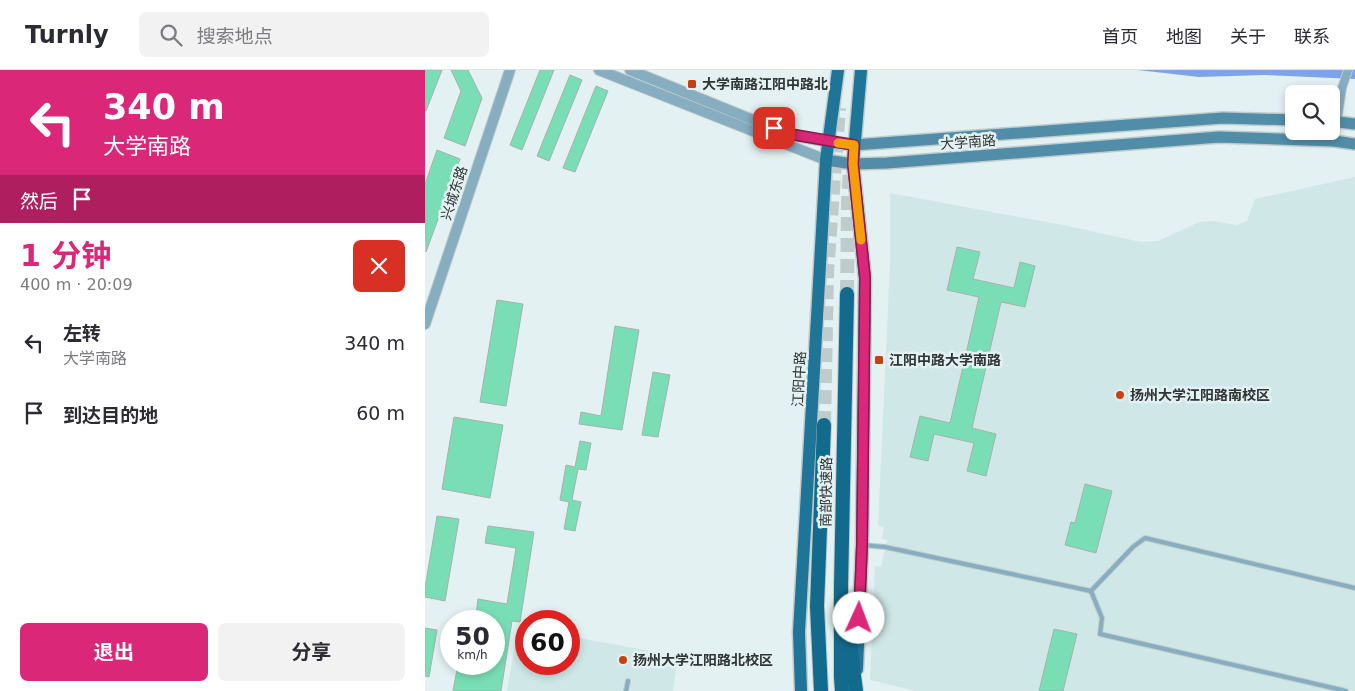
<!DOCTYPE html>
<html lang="zh">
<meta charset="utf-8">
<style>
body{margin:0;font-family:"DejaVu Sans","Noto Sans SC",sans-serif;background:#f2f2f3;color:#2b2b33;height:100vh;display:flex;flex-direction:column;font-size:19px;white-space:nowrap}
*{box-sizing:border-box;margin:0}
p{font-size:16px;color:#7c7c81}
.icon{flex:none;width:28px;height:28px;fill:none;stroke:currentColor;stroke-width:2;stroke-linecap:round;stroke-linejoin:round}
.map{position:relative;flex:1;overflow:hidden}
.drawer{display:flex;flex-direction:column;background:#fff;width:425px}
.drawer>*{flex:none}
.banner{background:#db2777;color:#fff;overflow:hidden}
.controls{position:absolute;left:860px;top:15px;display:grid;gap:10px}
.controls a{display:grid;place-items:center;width:55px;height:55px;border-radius:8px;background:#fff;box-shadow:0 2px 8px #0003;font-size:25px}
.speed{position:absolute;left:15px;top:540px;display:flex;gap:10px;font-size:25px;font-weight:700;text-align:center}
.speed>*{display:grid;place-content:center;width:65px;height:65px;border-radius:50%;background:#fff;box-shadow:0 2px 8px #0003;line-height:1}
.speed small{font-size:12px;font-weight:400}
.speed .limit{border:8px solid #d22;background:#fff;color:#111}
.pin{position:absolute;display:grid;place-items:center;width:42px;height:42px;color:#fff;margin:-21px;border-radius:10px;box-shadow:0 2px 8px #0006}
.me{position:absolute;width:55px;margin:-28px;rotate:2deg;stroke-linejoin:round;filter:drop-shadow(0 0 4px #0008)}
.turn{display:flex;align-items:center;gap:18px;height:105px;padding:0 20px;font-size:22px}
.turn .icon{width:65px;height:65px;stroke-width:2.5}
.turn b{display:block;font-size:35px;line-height:42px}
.then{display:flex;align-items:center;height:48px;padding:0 20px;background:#0003;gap:10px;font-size:19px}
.round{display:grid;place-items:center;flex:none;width:52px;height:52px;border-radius:8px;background:#f2f2f3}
.overview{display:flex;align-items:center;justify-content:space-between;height:85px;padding:0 20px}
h1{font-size:30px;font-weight:700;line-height:38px;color:#db2777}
.cta{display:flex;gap:10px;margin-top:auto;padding:10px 20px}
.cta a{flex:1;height:58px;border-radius:8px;background:#db2777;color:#fff;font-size:20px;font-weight:700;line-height:58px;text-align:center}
.cta a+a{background:#f2f2f3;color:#2b2b33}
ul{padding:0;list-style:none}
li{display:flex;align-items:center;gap:15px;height:70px;padding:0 20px}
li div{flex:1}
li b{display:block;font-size:19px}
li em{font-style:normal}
header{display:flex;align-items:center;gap:30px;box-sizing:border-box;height:70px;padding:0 25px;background:#fff;border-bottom:1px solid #e1e1e2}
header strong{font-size:24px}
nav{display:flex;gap:28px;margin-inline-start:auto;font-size:18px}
.search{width:350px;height:45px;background:#f2f2f3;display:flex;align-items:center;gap:12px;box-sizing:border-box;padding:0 18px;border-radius:8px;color:#7c7c81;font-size:19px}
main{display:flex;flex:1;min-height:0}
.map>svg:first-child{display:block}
.built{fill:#d0e7e7}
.water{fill:#7da3e9}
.building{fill:#79deb6;stroke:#a7b1ac}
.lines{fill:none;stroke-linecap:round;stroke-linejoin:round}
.trunk-tunnel{stroke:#c0cbcc;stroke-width:14;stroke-dasharray:14 7;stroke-linecap:butt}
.service-casing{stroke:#c0cbcc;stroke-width:6}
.minor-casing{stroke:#c0cbcc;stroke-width:10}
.tertiary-casing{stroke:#c0cbcc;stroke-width:12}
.secondary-casing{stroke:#c0cbcc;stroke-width:14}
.primary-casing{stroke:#c0cbcc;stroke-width:15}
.trunk-casing{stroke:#c0cbcc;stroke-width:16}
.service{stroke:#87adc1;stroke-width:4}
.minor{stroke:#87adc1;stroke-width:8}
.tertiary{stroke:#87adc1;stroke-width:10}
.secondary{stroke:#518da9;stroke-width:11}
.primary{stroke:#1f7598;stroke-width:12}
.trunk{stroke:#126a8c;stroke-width:14}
.route-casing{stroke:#8e194d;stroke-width:12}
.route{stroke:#db2777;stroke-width:9}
.slow{stroke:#f59e0b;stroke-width:9}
.poi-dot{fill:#c84011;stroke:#e4f1f2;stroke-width:2}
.labels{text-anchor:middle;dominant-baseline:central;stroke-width:5;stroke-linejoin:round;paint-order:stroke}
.poi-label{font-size:14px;font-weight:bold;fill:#2f3434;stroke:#e4f1f2;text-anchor:start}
.street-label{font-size:14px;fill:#2f3434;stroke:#e4f1f2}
</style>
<header>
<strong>Turnly</strong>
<div class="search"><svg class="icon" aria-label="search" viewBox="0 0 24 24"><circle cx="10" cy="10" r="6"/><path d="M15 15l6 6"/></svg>搜索地点</div>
<nav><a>首页</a><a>地图</a><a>关于</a><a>联系</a></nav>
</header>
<main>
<section class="drawer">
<div class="banner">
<div class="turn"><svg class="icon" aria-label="left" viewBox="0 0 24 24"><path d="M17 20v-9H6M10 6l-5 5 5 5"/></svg><div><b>340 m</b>大学南路</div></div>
<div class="then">然后<svg class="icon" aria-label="arrive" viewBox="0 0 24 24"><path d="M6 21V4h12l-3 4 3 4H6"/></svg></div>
</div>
<div class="overview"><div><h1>1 分钟</h1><p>400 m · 20:09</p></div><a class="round" style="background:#d93025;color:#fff"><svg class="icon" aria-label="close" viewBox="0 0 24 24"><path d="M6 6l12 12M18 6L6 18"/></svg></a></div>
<ul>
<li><svg class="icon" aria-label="left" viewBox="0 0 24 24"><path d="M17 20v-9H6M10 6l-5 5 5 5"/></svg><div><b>左转</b><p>大学南路</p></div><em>340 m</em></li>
<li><svg class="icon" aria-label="arrive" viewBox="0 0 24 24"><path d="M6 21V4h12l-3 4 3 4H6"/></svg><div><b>到达目的地</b></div><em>60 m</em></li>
</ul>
<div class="cta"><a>退出</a><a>分享</a></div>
</section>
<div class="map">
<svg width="930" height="621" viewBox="0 0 930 621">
<rect width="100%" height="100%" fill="#e4f1f2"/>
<g class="built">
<path d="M930 107V621H490L445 610 450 496 456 497 462 470 457 469 459 457 453 456 465 194V123L643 156 716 172 733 171 774 152 787 151 812 155 822 151 830 129Z"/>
<path d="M93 557 101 558V594H144V566L253 586 248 621H82Z"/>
</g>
<path class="water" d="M713 0H930V9L839 5 774 7Z"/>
<g class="building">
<path d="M0 0H17L1 41H0Z"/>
<path d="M26 0H43L57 28 40 76 19 68 36 21Z"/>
<path d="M115 0H129L97 80 85 75Z"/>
<path d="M145 5 157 10 124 91 112 86Z"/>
<path d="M171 16 183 21 150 102 138 98Z"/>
<path d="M12 80 35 89 1 182 0 114Z"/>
<path d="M532 177 555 182 548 209 589 218 595 192 610 196 600 237 576 232 547 358 571 364 561 406 542 401 549 373 509 364 503 391 485 387 495 346 525 353 554 227 522 220Z"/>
<path d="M72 230 98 234 81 336 55 332Z"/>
<path d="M190 256 214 260 197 360 154 354 156 342 176 346Z"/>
<path d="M228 302 245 305 233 367 217 365Z"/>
<path d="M29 347 78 355 65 428 17 419Z"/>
<path d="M155 371 166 373 161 400 153 399 147 430 156 432 150 461 139 459 144 432 135 430 141 395 150 397Z"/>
<path d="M660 414 687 421 671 483 640 475 646 452 650 453Z"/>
<path d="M12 446 34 449 20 531 0 527V518Z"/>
<path d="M63 456 109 462 95 552 87 551 76 621H28L33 594H69V548L51 545 53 529 82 534 91 478 60 473Z"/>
<path d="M0 558 12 560 4 607 0 606Z"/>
<path d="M629 559 652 564 638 621H614Z"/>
</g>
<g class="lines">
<g class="trunk-tunnel">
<path d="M422 224 423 133 425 97"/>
<path d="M399 355 402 203 414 38"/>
</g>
<defs>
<g id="service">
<path d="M438 475 460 477 666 521"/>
<path d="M666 521 677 548 675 564 921 621"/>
<path d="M666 521 708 477 720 468 930 518"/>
<path d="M201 621 203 611"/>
</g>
<path id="minor" d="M909 71 917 18 923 0"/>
<g id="tertiary">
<path d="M174 0 401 90"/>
<path d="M205 0 365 65 404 72"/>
<path d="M0 254 85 0"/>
</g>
<g id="secondary">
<path d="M906 51 930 54"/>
<path d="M404 72 429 75 798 48 869 50"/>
<path d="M401 90 428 94 462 93 794 67 909 71 930 74"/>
</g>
<g id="primary">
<path d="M432 599 437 475 440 208 428 94 436 0"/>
<path d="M376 621 374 562 401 90 413 0"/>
</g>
<g id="trunk">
<path d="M423 560 431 621"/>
<path d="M396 621 392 536 399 355"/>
<path d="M417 621 416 607V517L422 224"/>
</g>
</defs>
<use href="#service" class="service-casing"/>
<use href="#minor" class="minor-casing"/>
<use href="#tertiary" class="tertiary-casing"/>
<use href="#secondary" class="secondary-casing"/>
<use href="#primary" class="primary-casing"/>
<use href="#trunk" class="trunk-casing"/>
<use href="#service" class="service"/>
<use href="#minor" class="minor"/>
<use href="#tertiary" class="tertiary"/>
<use href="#secondary" class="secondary"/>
<use href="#primary" class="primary"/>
<use href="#trunk" class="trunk"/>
</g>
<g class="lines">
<defs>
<path id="route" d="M349 58 365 64 429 75 428 94 440 208 437 475 434 548"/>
</defs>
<use href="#route" class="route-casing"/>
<use href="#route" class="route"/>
<path class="slow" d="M413 73 429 75 428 94 436 170"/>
</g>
<g class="poi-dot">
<rect x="262" y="9" width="10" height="10" rx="2.5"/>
<rect x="449" y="285" width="10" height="10" rx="2.5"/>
<circle cx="695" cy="325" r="5"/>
<circle cx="198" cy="590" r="5"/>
</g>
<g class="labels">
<g class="poi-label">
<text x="277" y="14">大学南路江阳中路北</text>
<text x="464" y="290">江阳中路大学南路</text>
<text x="705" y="325">扬州大学江阳路南校区</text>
<text x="208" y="590">扬州大学江阳路北校区</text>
</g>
<g class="street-label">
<text transform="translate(543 72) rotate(-4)">大学南路</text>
<text transform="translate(29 123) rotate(-72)">兴城东路</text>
<text transform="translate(374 309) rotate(-87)">江阳中路</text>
<text transform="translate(401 422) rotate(-89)">南部快速路</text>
</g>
</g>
</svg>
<div class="controls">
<a><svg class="icon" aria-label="search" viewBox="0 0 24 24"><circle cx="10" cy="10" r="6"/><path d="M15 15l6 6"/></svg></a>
</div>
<div class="speed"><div>50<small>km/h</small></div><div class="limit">60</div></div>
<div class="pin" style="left:349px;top:58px;background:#d93025"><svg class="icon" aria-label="arrive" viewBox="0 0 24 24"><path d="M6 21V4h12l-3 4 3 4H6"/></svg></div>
<svg class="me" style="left:434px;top:548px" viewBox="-20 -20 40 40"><circle r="19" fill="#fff"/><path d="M0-13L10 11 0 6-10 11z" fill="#db2777"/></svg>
</div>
</main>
